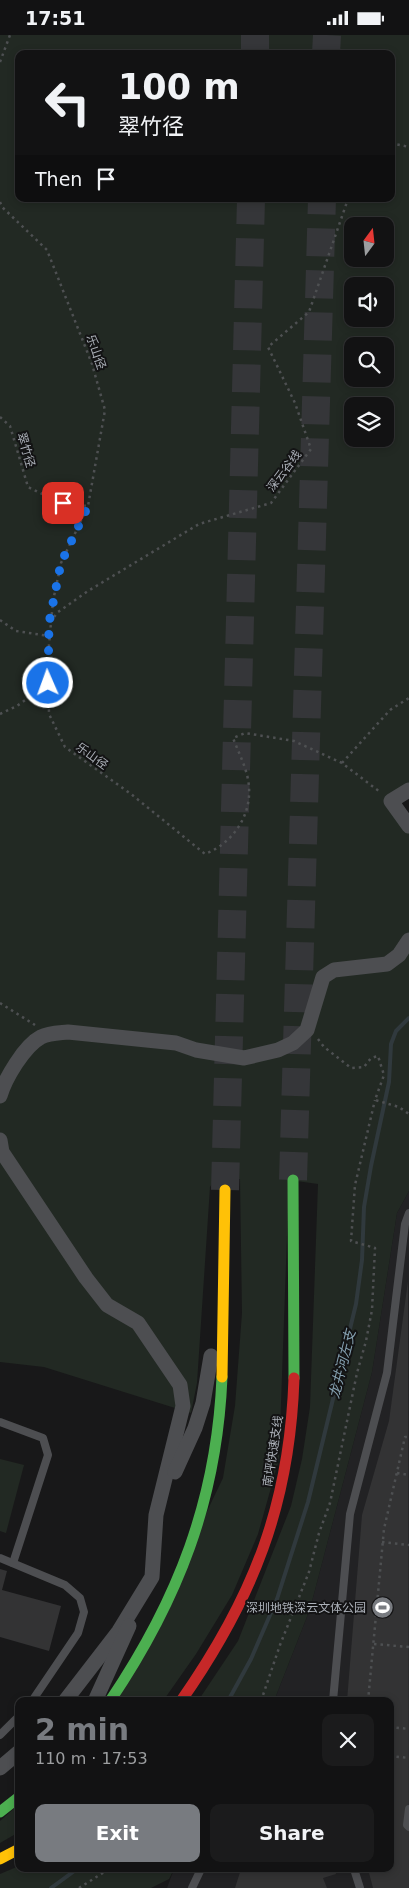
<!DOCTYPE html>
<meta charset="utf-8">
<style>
body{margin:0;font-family:"DejaVu Sans","Noto Sans SC",sans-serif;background:#1b1b1c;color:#f1f3f6;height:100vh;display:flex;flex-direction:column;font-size:19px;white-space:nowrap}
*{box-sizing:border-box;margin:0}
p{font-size:16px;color:#9c9ea0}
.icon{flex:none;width:28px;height:28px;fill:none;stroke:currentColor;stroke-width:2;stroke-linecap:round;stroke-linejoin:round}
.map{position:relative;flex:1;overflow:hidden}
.details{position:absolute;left:15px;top:1662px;width:379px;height:175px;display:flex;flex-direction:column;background:#121213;border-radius:10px;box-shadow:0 2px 8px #0003,0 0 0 1px #313233}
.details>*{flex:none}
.hud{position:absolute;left:15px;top:15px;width:380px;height:152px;border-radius:10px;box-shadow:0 2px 8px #0003,0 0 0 1px #313233;background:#121213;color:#f1f3f6;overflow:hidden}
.needle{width:32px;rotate:15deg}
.controls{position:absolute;left:344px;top:182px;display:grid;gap:10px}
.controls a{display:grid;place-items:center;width:50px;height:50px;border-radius:10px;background:#121213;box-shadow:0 2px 8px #0003,0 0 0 1px #313233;font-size:25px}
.pin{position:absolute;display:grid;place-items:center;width:42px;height:42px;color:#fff;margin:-21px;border-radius:10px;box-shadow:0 2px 8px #0006}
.me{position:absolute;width:55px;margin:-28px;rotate:358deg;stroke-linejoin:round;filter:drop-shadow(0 0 4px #0008)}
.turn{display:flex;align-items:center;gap:18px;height:105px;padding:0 20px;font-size:22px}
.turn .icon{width:65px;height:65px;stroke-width:2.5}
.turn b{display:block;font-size:35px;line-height:42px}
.then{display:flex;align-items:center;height:48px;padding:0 20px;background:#0003;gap:10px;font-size:19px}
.round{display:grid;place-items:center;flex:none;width:52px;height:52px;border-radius:10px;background:#1b1b1c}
.summary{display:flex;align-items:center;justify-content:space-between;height:85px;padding:0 20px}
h1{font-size:30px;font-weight:600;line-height:38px;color:#787b80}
.button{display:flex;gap:10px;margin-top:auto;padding:10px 20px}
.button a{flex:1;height:58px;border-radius:10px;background:#787b80;color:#fff;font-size:20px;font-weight:600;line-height:58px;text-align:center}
.button a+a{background:#1b1b1c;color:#f1f3f6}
.status{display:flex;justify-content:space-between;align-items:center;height:35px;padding:0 25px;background:#121213;direction:ltr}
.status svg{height:14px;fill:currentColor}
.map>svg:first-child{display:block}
.built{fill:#222224}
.green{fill:#222923;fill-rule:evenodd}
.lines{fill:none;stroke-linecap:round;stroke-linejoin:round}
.stream{stroke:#30393d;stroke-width:4}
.building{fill:#333334}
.highway-tunnel{stroke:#353639;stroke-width:28;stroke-dasharray:28 14;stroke-linecap:butt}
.path{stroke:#4e5052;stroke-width:2.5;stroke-dasharray:2.5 4;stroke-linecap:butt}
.lane{stroke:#4d4e51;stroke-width:8}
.street{stroke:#4d4e51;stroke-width:15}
.fast{stroke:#4caf50;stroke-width:11}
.slow{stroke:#ffc107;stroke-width:11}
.jam{stroke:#c62828;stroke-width:11}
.route{stroke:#1a73e8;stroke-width:9;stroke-dasharray:0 16.2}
.labels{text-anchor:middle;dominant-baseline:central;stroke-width:4;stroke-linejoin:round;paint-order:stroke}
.street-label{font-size:12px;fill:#abb0b8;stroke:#131314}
.poi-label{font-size:12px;fill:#abb0b8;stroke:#131314;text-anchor:end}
.water-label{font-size:14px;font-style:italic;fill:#85a0b0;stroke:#131314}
</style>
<div class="status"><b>17:51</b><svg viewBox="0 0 49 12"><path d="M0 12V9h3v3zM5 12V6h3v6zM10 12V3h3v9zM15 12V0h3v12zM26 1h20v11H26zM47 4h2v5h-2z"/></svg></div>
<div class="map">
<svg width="409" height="1853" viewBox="0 0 409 1853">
<rect width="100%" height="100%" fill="#181819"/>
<path class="built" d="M409 1156V1853H167L174 1834H390V1666H274L310 1574 372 1337 397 1178Z"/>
<g class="green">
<path d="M0 0H409V755L391 766 409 791V1156L397 1178 372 1337 310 1574 274 1666H198L238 1606 291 1471 302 1424 310 1372 318 1149 289 1145 279 1424 258 1499 232 1560 196 1619 163 1666H116L223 1443 235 1371 242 1278 240 1144 214 1145 210 1152 197 1348 191 1378 44 1332 0 1327ZM19 19H391V164H19ZM352 191H385V224H352ZM352 251H385V284H352ZM352 311H385V344H352ZM352 371H385V404H352Z"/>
<path d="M0 1424 24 1430 6 1498 0 1496Z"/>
<path d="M19 1769V1797L0 1808V1786Z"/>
<path d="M19 1831V1834H174L169 1844 151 1853H0V1839Z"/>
</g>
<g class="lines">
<g class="stream">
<path d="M228 1666 251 1624 277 1564 308 1467 356 1269 362 1225 364 1172 371 1131 389 1047 391 1009 396 996 409 983"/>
<path d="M51 1853 77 1834"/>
</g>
</g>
<g class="building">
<path d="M408 1246 409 1853H373L368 1834H390V1666H347L362 1480 389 1386Z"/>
<path d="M0 1534 7 1536 2 1555 61 1571 49 1616 0 1602Z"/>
<path d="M241 1834H335L336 1839 323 1843 327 1853H235Z"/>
</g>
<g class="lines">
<g class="highway-tunnel">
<path d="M255 19V0"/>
<path d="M326 19 327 0"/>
<path d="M293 1145 322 164"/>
<path d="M225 1155 251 164"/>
</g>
<g class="path">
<path d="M0 27 10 0"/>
<path d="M391 108 409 112"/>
<path d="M0 167 2 172 47 215 92 329 105 375 88 471 61 528 53 566 48 621 49 679 65 712 131 759 205 819C236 807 256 774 247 740 244 728 238 716 233 703L245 698 294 706 342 728 380 757"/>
<path d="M0 382 10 391 28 452 63 469 88 471"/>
<path d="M0 585 16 596 49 601"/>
<path d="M50 587 58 577 88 556 199 489 271 468 311 414 295 368 268 312 309 277 348 164"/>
<path d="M0 679 17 671 49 648"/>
<path d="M342 728 390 675 409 663"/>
<path d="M0 968 35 990"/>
<path d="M318 1004 324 1012 351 1033 364 1032 371 1023 378 1021 384 1040 375 1065 399 1072 409 1079"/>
<path d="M397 1438 409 1440"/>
<path d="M382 1507 409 1510"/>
<path d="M374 1609 409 1612"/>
<path d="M261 1666 280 1610 309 1537 319 1498 330 1468 357 1338 366 1306 372 1275 375 1213 351 1206 355 1150 375 1065"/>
<path d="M368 1666 384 1494 405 1402H409"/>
<path d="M390 1692 409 1694"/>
<path d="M390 1721 409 1723"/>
<path d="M79 1853 109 1834"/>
</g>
<g class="lane">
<path d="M0 1387 43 1403 48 1420 13 1528"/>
<path d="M0 1523 65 1550 80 1563 84 1577 78 1598 32 1666"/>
<path d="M333 1666 350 1479 387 1338 405 1189 409 1178"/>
<path d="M0 1700 19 1681"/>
<path d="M409 1774 407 1790 409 1792"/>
<path d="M354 1834 360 1853"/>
<path d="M192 1853 201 1834"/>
</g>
<g class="street">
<path d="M409 755 391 766 409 791"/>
<path d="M0 1061C5 1044 24 1011 41 1002 49 998 59 998 68 997L176 1008 196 1015 244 1023 278 1015 293 1008 307 995 323 942 334 935 387 929 399 920 409 905"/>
<path d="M0 1105 2 1117 86 1243 107 1270 138 1288 180 1350 183 1371 156 1480 152 1542 119 1596 65 1666"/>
<path d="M175 1437 195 1393 203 1368 211 1321"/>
<path d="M95 1666 129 1591"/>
<path d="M0 1733 19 1717"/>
</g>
<g class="fast">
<path d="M293 1145 294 1343"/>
<path d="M110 1666C178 1565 217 1465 222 1342"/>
<path d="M0 1777 19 1762"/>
</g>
<g class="slow">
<path d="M222 1342 225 1155"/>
<path d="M0 1824 19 1814"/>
</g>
<path class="jam" d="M181 1666C253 1563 290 1470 294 1343"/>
</g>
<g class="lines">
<path class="route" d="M48 648 49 588 61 528 88 471 63 468"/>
</g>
<defs>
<symbol id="stadium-disc" viewBox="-11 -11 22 22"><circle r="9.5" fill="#787b80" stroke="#131314"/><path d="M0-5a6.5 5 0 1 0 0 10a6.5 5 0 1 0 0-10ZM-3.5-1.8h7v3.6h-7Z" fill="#fff"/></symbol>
</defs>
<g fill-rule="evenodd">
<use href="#stadium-disc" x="370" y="1560" width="25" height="25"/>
</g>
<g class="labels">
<g class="street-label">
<text transform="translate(96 317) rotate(71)">乐山径</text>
<text transform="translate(26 415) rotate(74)">翠竹径</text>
<text transform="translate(284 436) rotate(-53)">深云谷线</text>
<text transform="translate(92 721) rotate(36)">乐山径</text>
<text transform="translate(273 1416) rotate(-81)">南坪快速支线</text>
</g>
<g class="poi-label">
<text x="366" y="1573">深圳地铁深云文体公园</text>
</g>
<g class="water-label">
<text transform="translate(342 1329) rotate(-76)">龙井河左支</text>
</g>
</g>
</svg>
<div class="controls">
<a><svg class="needle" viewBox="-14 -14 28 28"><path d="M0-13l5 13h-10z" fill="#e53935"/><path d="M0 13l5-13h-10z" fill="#9c9ea0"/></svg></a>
<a><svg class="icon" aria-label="sound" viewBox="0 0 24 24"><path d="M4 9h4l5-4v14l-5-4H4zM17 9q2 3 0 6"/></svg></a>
<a><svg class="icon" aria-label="search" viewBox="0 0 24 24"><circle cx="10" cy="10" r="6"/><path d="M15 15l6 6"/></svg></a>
<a><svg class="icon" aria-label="layers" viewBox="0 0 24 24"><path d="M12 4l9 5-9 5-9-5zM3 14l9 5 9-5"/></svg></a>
</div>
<div class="pin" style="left:63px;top:468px;background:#d93025"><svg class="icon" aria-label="arrive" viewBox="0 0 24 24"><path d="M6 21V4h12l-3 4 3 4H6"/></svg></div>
<svg class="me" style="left:48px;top:648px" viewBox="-20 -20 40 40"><circle r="17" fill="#1a73e8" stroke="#fff" stroke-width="3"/><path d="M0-11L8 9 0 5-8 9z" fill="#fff"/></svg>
<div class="hud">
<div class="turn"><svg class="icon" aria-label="left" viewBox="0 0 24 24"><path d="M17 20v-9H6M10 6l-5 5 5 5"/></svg><div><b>100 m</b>翠竹径</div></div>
<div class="then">Then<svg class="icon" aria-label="arrive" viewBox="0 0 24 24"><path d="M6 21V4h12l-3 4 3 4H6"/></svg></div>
</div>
<section class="details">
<div class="summary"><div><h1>2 min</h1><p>110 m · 17:53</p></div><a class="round"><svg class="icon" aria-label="close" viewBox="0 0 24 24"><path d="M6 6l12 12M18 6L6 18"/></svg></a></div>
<div class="button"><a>Exit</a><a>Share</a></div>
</section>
</div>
